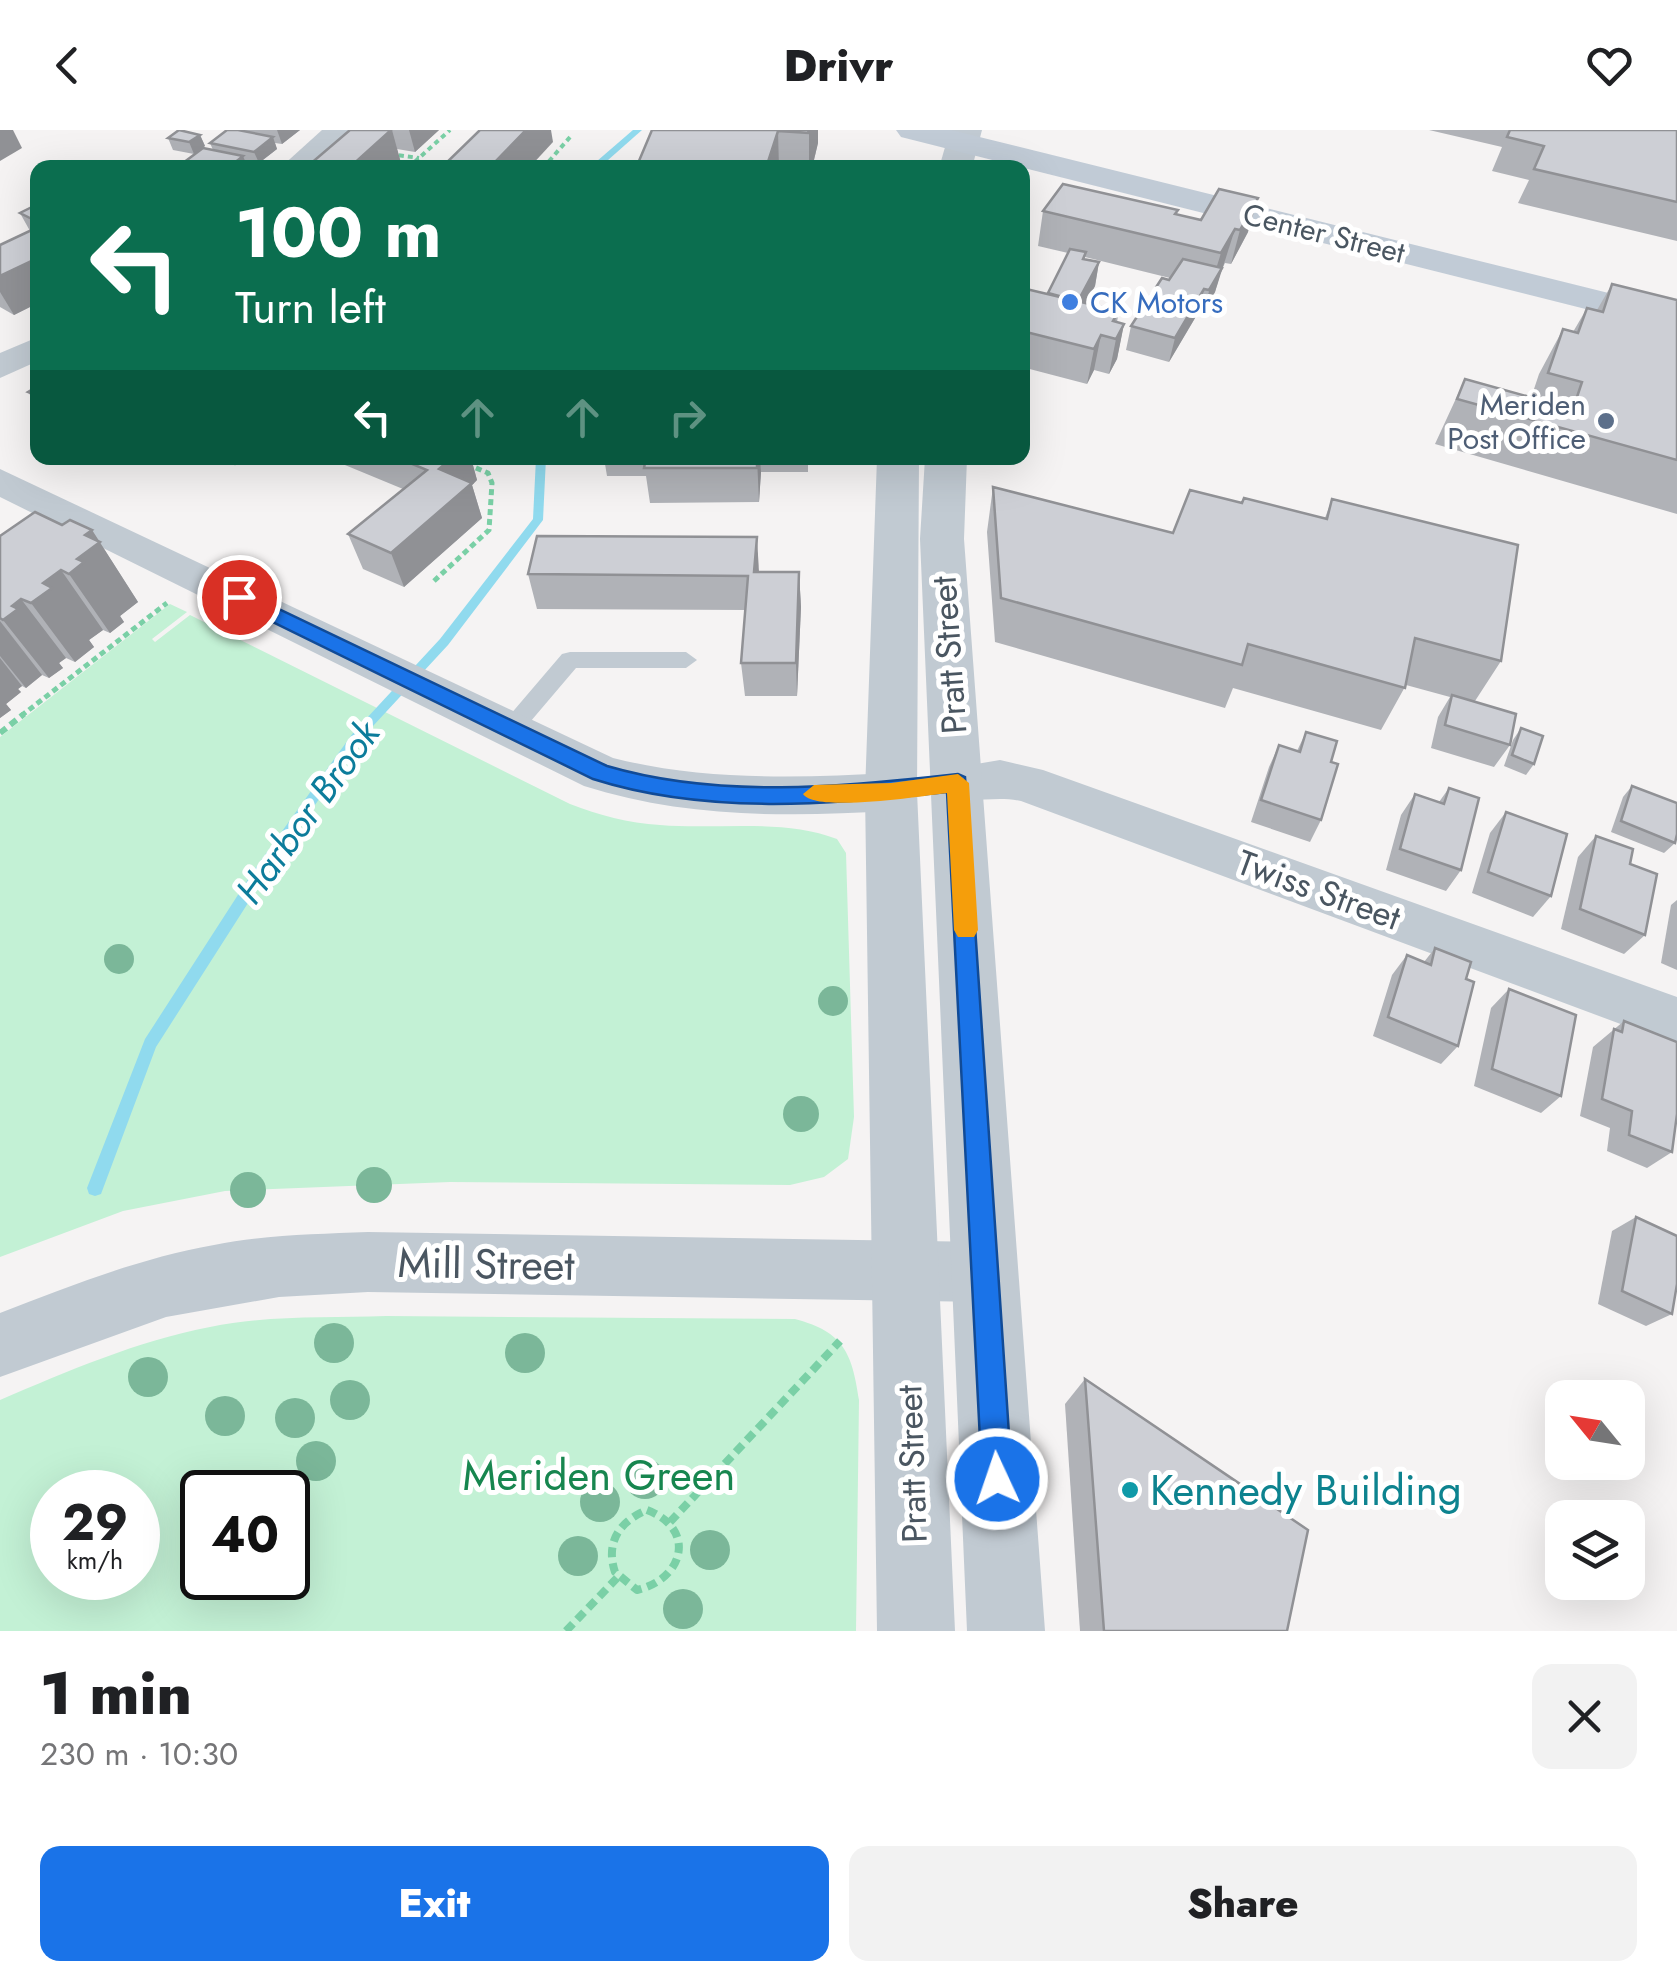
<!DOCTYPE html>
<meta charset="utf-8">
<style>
body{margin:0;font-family:Jost,sans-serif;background:#f2f2f2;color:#202124;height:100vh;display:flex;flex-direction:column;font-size:38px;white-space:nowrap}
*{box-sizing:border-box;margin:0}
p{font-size:32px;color:#757577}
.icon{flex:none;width:55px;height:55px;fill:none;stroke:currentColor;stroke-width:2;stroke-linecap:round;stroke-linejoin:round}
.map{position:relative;height:1501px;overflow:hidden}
.sheet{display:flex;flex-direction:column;background:#fff;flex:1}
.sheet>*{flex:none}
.banner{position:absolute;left:30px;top:30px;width:1000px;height:305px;border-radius:20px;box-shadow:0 10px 40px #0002;background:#0b6e4f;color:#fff;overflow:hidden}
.needle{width:65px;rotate:300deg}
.controls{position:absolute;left:1545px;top:1250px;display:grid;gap:20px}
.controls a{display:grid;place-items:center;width:100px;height:100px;border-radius:20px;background:#fff;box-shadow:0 10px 40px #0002;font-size:50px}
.speed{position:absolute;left:30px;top:1340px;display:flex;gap:20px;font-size:50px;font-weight:700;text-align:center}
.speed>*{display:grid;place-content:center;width:130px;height:130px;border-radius:50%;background:#fff;box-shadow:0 10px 40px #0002;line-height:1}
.speed small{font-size:25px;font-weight:400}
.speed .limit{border:5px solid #111;border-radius:15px;background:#fff;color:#111}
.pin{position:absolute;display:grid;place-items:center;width:85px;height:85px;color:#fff;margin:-42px;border:5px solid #fff;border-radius:50%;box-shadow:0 2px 10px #0007}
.me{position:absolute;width:110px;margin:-55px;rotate:357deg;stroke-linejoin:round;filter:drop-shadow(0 0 8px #0008)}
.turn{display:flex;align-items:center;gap:35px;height:210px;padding:0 40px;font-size:45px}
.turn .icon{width:130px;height:130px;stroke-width:2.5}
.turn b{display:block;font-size:70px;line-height:85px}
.lanes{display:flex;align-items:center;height:95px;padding:0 40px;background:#0003;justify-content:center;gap:50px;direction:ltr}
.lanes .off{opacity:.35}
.round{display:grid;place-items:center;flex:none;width:105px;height:105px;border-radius:20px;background:#f2f2f2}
.summary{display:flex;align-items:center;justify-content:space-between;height:170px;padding:0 40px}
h1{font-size:60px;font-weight:800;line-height:75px}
.primary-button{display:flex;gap:20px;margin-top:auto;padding:20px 40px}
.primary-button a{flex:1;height:115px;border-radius:20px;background:#1a73e8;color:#fff;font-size:40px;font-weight:800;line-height:115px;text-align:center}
.primary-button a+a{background:#f2f2f2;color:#202124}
header{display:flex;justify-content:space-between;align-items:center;height:130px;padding:0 40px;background:#fff;font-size:45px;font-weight:800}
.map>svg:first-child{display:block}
.green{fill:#c3f1d5;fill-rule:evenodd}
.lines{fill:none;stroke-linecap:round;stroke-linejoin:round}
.stream{fill:#90daee;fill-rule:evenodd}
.path-far3{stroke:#7ad0a6;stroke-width:4;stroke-dasharray:5 4;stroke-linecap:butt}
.path-far2{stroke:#7ad0a6;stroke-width:5;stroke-dasharray:6 4;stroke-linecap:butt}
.path-far1{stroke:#7ad0a6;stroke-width:6;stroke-dasharray:8 5;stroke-linecap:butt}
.path{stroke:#7ad0a6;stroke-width:8;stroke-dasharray:10 6;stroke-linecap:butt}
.service{fill:#c1cad2;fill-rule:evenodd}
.minor{fill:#c1cad2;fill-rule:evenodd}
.tertiary{fill:#c1cad2;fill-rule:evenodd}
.secondary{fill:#c1cbd6;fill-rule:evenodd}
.tree{fill:#7bb799}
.wall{fill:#b0b2b7}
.shaded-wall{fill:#909195}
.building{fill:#cdcfd5;stroke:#909195;stroke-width:2.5}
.route{fill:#1a73e8;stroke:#114b97;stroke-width:2.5}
.slow{fill:#f59e0b}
.shop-dot{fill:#3f7fe0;stroke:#fff;stroke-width:4}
.service-dot{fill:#5c6f8a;stroke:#fff;stroke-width:4}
.culture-dot{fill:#0f9aa8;stroke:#fff;stroke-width:4}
.labels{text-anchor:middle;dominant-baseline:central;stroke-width:10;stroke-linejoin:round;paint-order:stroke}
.far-street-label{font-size:30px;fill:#4a5661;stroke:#fff}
.far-shop-label{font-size:30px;fill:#366cbe;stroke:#fff;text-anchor:start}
.far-service-label{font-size:30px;fill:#4e5e75;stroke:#fff;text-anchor:end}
.street-label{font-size:35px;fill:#4a5661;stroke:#fff}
.water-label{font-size:38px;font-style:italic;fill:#0c7c9b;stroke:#fff}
.near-street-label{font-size:42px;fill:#4a5661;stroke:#fff}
.near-park-label{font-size:42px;fill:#17864f;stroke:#fff}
.near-culture-label{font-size:42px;fill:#0d838f;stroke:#fff;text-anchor:start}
</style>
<header><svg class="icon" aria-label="back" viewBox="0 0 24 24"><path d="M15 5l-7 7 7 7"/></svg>Drivr<svg class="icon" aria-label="heart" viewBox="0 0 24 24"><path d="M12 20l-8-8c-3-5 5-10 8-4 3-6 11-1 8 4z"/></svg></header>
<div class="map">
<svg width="1677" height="1501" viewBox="0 0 1677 1501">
<rect width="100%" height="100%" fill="#f5f3f3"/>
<g class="green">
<path d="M170 474 187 482 152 509 155 512 190 485 570 674C599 685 628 693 660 695 717 700 782 688 837 709L846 723 854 987 848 1029 824 1047 790 1055 450 1052 225 1061 123 1081 0 1127V607Z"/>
<path d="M386 1186 795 1189C844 1202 852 1223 859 1270L856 1501H0V1270C68 1241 137 1211 210 1197 267 1185 328 1188 386 1186ZM52 1362H138V1448H52ZM288 1362V1448H202V1362Z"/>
</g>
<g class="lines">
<g class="stream">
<path d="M633 0H642L599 38H589Z"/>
<path d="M536 328H546L543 390 448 515 361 609 264 748 156 917 101 1064 95 1066 89 1064 87 1058 145 909 254 740 353 603 440 509 533 389Z"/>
</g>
<g class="path-far3">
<path d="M390 24 419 28"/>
<path d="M408 38 450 0"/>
<path d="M543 38 571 6"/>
</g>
<g class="path-far2">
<path d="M233 334 237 328"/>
<path d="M434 451 489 400 492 353 488 343 453 328"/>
<path d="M21 586 167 473"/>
</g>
<path class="path-far1" d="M0 603 24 584"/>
<g class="path">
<path d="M647 1380C697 1399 684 1449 637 1460L615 1442C605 1412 620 1391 647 1380Z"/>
<path d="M670 1392 840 1211"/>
<path d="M566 1501 617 1448"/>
</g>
<path class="service" d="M570 522H686L697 530 686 538H576L519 605H503L500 599 503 593 562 524Z"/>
<g class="minor">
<path d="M322 0H354L314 38H280Z"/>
<path d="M38 207V231L0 248V223Z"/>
<path d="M0 339 613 628C704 651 798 648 891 643L908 649 915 662 908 675 891 681C787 687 684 688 584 656L0 367Z"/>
<path d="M1000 630 1043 640 1677 867V915L1021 671C994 665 968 675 941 666L934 653 941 640Z"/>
<path d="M368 1102 985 1112 1007 1120 1015 1142 1007 1164 985 1172 368 1162 279 1167 166 1187 0 1247V1183C70 1156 140 1128 214 1115 264 1105 316 1104 368 1102Z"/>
</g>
<g class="tertiary">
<path d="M950 0H982L972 38H939Z"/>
<path d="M877 328H919L917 662 955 1501H877L865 662Z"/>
<path d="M925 328H967L964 409 1045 1501H967L920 409Z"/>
</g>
<path class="secondary" d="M896 0H951L1677 180V202L901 7Z"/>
</g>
<g class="tree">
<circle cx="119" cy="829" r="15"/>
<circle cx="833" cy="871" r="15"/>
<circle cx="801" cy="984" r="18"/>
<circle cx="374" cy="1055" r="18"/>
<circle cx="248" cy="1060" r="18"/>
<circle cx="334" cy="1213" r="20"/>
<circle cx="525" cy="1223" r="20"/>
<circle cx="148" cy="1247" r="20"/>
<circle cx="350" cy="1270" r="20"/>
<circle cx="225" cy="1286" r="20"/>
<circle cx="295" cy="1288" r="20"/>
<circle cx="316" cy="1331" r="20"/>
<circle cx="645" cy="1349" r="20"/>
<circle cx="600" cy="1372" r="20"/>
<circle cx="710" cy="1420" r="20"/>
<circle cx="578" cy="1426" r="20"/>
<circle cx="683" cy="1479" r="20"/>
</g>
<g class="wall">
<path d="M227 0H300L282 14 275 13 277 19 259 33 245 30 248 38H184L183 33 213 20 210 13Z"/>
<path d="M350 0H439L415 22 397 19 401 33 397 38H310L309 35Z"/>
<path d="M652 0H818V13L812 38H636Z"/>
<path d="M1429 0H1677V111L1518 73 1529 50 1492 41 1502 17Z"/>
<path d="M200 5 205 16 194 24 173 20 168 8Z"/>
<path d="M38 74V173L14 185 0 177V115L30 101 20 83Z"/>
<path d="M1043 81 1177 84 1248 102 1231 134 1225 133 1221 141 1215 162 1202 184 1198 183 1169 232 1126 220 1131 196 1170 148 1085 127V130L1099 132 1095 156 1086 173 1119 181 1117 192 1124 194 1117 229 1109 244 1094 240 1087 254 1022 237V158L1048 164 1068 123 1038 116Z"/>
<path d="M1612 154 1677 170V384L1435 314 1465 249 1531 268 1539 244 1563 199 1573 202 1587 178 1597 180Z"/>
<path d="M38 256V276L28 262Z"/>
<path d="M328 328H471L477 350 472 355 482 388 404 457 363 439 348 404 403 359Z"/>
<path d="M604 328H808V342H761L759 372 650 373 646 346H607Z"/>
<path d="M993 357 1173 403 1242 373 1325 388 1332 369 1501 531 1475 571 1510 615 1494 637 1431 618 1438 587 1450 567 1406 555 1381 600 1233 558 1225 578 995 512 987 402Z"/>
<path d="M92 400 138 472 120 486 124 492 110 503 103 500 89 510 94 517 75 532 66 528 59 533 63 538 49 548 42 545 26 558 22 556 18 559 21 562 6 574 11 580 0 588V406Z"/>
<path d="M799 442 801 477 797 566H745L741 533 746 480 537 479 528 444Z"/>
<path d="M1521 598 1534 634 1526 645 1504 636 1513 610Z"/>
<path d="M1306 602 1331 632 1321 690 1310 712 1251 692 1269 637 1279 615 1297 621Z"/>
<path d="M1632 656 1675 713 1664 723 1611 702 1623 667Z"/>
<path d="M1449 658 1461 740 1446 761 1386 740 1401 685 1415 664 1439 672Z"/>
<path d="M1506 682 1551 766 1533 787 1472 763 1490 703Z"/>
<path d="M1596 706 1630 734 1645 805 1624 824 1561 799 1578 727Z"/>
<path d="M1677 770V840L1661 833 1671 775Z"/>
<path d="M1435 818 1466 849 1458 916 1441 934 1373 906 1392 845 1407 825 1424 832Z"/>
<path d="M1509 859 1561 966 1541 983 1474 956 1491 878Z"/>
<path d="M1624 891 1672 1022 1647 1038 1607 1021 1610 998 1580 986 1593 917Z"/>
<path d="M1636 1087 1672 1184 1646 1196 1598 1174 1612 1101Z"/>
<path d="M1085 1249 1287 1501H1080L1065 1274Z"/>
</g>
<g class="shaded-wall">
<path d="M0 0H13L22 18 0 31Z"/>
<path d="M277 0H300L282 14Z"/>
<path d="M392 0 401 33 397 38H349Z"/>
<path d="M409 0H439L415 22Z"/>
<path d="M526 0H551L553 12 529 38H489Z"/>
<path d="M809 0H818V13L812 38H809Z"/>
<path d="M778 1 779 38H766Z"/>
<path d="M200 5 205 16 194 24 189 12Z"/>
<path d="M273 7 277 19 259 33 254 22Z"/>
<path d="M243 26 248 38H228Z"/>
<path d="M1258 68 1248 102 1231 134 1240 100Z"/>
<path d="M1235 99 1215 162 1202 184 1221 123Z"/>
<path d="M38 128V173L14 185 0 162V146Z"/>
<path d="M1099 132 1095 156 1069 203 1073 179Z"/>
<path d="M1204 159 1198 183 1169 232 1175 208Z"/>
<path d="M1124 194 1117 229 1109 244 1116 209Z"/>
<path d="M1101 205 1094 240 1087 254 1094 219Z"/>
<path d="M452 328H471L477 350 472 355 482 388 404 457 391 423 439 339Z"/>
<path d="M757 328H760L761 342 759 372Z"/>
<path d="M92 400 138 472 120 486 124 492 110 503 69 444 77 429 85 405Z"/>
<path d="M757 407 759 442H754Z"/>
<path d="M61 440 103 500 89 510 94 517 75 532 31 473 43 453Z"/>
<path d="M799 442 801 477 797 566 796 533Z"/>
<path d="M21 469 66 528 59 533 63 538 49 548 3 490 12 476Z"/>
<path d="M0 491 42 545 26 558 0 526Z"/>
<path d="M0 528 22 556 18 559 21 562 6 574 11 580 0 588Z"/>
</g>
<g class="building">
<path d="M179 0 200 5 189 12 168 8Z"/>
<path d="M227 0H238L273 7 254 22 210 13Z"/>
<path d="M350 0H391L349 38H324L309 35Z"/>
<path d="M480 0H526L489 38H441Z"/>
<path d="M652 0H809L808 3 778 1 766 38H636Z"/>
<path d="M1510 0H1677V72L1534 39 1544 16 1507 7Z"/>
<path d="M203 18 243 26 228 38H204L183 33Z"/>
<path d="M1063 54 1178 80 1175 84 1201 90 1219 59 1258 68 1240 100 1235 99 1221 123 1043 81Z"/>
<path d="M38 74V92L20 83Z"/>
<path d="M38 97V128L0 146V115Z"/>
<path d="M1070 119 1086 122 1083 129 1099 132 1078 171 1048 163Z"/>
<path d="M1183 129 1222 138 1209 160 1204 159 1175 208 1131 196 1162 148 1169 150Z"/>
<path d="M1612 154 1677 170V330L1457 269 1465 249 1573 279 1582 252 1548 243 1563 199 1578 203 1587 178 1603 182Z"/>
<path d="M1022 158 1119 181 1113 191 1124 194 1116 209 1101 205 1094 219 1022 201Z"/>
<path d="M38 256V266L28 262Z"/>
<path d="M398 328H452L439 339 472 353 391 423 348 404 427 340Z"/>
<path d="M646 328H757V338H644Z"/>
<path d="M993 357 1173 403 1190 360 1242 373 1244 368 1327 389 1332 369 1518 415 1501 531 1415 508 1405 558 1248 514 1242 535 1001 468Z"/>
<path d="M35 382 62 395 70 390 92 400 85 405 100 412 77 429 84 432 69 444 61 440 43 453 52 458 31 473 21 469 12 476 18 479 3 490 0 488V406Z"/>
<path d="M537 406 757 407 754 442H799L796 533H741L748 446 528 444Z"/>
<path d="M1452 565 1516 584 1510 615 1445 595Z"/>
<path d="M1521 598 1543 606 1534 634 1512 625Z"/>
<path d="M1306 602 1337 611 1331 632 1338 634 1321 690 1261 670 1279 615 1300 622Z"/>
<path d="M1632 656 1677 673V704L1675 713 1621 691Z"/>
<path d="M1449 658 1479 668 1461 740 1400 719 1415 664 1444 674Z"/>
<path d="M1506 682 1567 704 1551 766 1488 742Z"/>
<path d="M1596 706 1633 719 1630 734 1657 744 1645 805 1580 779Z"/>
<path d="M1435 818 1471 832 1466 849 1474 852 1458 916 1388 887 1407 825 1431 835Z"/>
<path d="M1509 859 1576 885 1561 966 1492 939Z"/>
<path d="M1624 891 1677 912V984L1672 1022 1629 1005 1632 981 1602 969 1614 899 1622 902Z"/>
<path d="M1636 1087 1677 1106V1154L1672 1184 1622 1161Z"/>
<path d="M1085 1249 1308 1400 1287 1501H1104Z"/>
</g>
<path class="route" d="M239 460 607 636C719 669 843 657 958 644L965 647 1012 1349 1008 1359 997 1364 986 1359 982 1349 947 662C831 675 706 685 593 649L232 472V462Z"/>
<path class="slow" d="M958 644 969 653 978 800 974 807H958L954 800 947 663C922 666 816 683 803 664L814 655 891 653Z"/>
<circle class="shop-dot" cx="1070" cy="172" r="10"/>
<circle class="service-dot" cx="1606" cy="291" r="10"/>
<circle class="culture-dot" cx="1130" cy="1360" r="10"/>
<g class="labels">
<g class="far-street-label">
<text transform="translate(1324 103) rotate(14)">Center Street</text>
</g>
<g class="far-shop-label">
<text x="1090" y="172">CK Motors</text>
</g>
<g class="far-service-label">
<text x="1586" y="274">Meriden<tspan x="1586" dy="34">Post Office</tspan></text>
</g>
<g class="street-label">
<text transform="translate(949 525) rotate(-94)">Pratt Street</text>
<text transform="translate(1319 760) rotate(20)">Twiss Street</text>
<text transform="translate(912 1334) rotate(-92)">Pratt Street</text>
</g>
<g class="water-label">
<text transform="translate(307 682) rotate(-54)">Harbor Brook</text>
</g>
<g class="near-street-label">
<text transform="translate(486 1134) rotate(1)">Mill Street</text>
</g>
<g class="near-park-label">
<text x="599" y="1345">Meriden Green</text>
</g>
<g class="near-culture-label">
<text x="1150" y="1360">Kennedy Building</text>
</g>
</g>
</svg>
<div class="controls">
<a><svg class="needle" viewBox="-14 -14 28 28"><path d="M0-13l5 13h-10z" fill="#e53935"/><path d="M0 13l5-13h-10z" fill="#757577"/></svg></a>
<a><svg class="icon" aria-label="layers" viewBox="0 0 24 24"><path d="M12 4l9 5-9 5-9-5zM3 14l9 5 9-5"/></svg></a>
</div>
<div class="speed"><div>29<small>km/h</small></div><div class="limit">40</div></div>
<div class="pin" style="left:239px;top:467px;background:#d93025"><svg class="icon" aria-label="arrive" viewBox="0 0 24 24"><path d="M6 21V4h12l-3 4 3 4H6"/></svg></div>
<svg class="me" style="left:997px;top:1349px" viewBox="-20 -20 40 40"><circle r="17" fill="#1a73e8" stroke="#fff" stroke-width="3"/><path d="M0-11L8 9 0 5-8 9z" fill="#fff"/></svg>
<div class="banner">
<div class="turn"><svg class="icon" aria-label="left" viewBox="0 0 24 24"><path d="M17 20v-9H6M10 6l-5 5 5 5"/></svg><div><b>100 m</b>Turn left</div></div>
<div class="lanes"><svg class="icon" aria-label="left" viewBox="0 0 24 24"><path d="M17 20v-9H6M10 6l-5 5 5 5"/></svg><svg class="icon off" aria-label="ahead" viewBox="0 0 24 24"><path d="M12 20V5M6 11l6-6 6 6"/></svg><svg class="icon off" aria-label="ahead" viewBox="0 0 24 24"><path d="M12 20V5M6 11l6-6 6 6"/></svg><svg class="icon off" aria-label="right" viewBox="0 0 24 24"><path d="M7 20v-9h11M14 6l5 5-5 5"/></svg></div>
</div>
</div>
<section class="sheet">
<div class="summary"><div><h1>1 min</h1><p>230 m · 10:30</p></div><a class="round"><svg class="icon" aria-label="close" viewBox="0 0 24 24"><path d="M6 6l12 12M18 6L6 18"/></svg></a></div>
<div class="primary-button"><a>Exit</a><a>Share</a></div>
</section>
